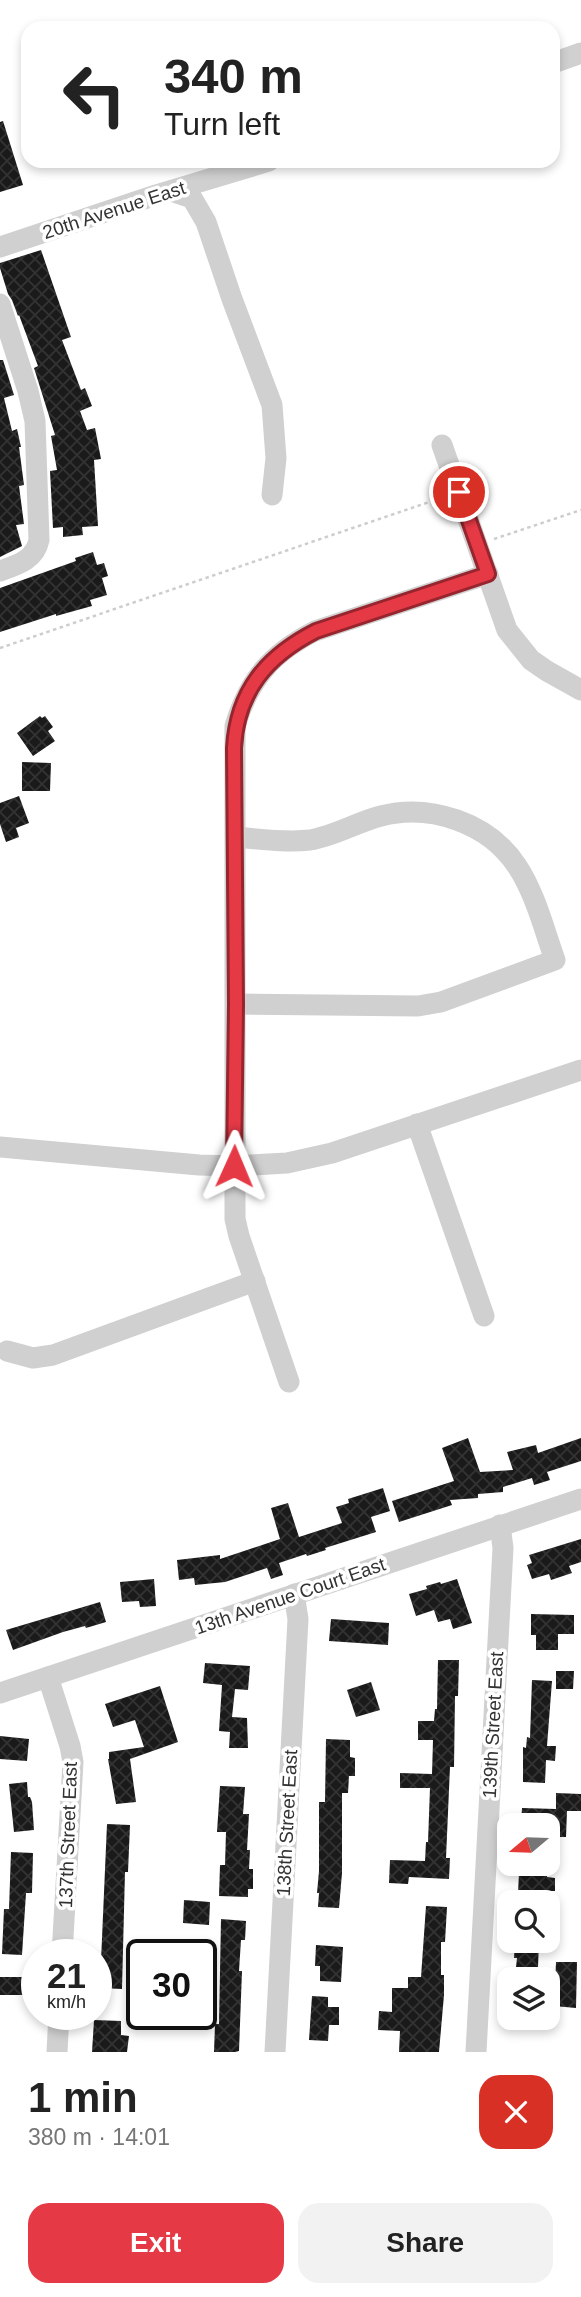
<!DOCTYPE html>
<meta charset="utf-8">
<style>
body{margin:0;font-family:Helvetica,sans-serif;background:#f2f2f2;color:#222;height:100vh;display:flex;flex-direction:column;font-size:26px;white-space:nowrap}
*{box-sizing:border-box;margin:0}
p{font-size:23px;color:#767676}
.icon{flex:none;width:38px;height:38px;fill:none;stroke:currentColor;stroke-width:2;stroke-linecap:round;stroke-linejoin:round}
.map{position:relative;height:2052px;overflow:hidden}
.details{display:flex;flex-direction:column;background:#fff;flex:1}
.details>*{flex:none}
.guide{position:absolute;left:21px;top:21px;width:539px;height:147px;border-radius:21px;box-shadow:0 4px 10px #0003;background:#fff;color:#222;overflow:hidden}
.needle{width:46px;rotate:251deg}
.buttons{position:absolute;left:497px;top:1813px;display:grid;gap:14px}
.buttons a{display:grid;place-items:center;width:63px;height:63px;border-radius:14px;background:#fff;box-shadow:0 4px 10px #0003;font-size:35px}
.speed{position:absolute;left:21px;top:1939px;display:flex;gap:14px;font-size:35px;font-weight:700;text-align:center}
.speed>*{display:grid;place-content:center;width:91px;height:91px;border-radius:50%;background:#fff;box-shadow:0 4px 10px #0003;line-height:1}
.speed small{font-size:18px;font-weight:400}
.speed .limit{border:4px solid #111;border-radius:10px;background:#fff;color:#111}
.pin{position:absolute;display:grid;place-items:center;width:60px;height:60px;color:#fff;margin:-30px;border:4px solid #fff;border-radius:50%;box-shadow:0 2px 7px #0007}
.me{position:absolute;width:77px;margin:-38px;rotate:1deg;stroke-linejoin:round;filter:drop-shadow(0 0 5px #0008)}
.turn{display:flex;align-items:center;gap:24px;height:147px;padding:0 28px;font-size:32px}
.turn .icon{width:91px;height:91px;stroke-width:2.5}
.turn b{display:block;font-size:49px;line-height:60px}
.round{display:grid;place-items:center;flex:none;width:74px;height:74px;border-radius:21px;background:#f2f2f2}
.summary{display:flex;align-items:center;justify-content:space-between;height:119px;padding:0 28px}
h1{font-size:42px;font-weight:700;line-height:52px}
.action{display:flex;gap:14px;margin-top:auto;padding:14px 28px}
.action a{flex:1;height:80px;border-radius:21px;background:#e63946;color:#fff;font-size:28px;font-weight:700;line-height:80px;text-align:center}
.action a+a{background:#f2f2f2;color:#222}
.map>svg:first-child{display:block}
.building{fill:url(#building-cross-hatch)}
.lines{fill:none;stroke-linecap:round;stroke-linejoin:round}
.path{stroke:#cdcdcd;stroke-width:2.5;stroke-dasharray:3.5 3.5;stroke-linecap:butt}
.minor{stroke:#d0d0d0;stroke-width:21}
.route-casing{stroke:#96252e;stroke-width:18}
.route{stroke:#e63946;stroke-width:12}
.labels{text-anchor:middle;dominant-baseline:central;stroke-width:7;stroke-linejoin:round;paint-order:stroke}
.street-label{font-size:19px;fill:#333;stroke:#fff}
</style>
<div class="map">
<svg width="581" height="2052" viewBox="0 0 581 2052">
<defs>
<pattern id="building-cross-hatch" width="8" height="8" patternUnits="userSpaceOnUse" patternTransform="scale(1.75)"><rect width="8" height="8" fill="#1a1a1a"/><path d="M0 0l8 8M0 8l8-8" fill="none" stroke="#333"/></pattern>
</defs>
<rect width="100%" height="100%" fill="#fff"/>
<g class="building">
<path d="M3 121 23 185 0 192V122Z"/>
<path d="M41 250 71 337 62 340 81 390 85 388 92 406 80 411 87 430 95 428 101 459 94 460 98 526 82 527 83 535 63 537V527L53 528 50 471 57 470 51 436 55 435 34 368 38 366 19 315 18 316 12 300 8 294 0 268V263Z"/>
<path d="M0 360H3L14 395 4 398 12 431 17 429 21 447H19L24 485 19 486 24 524 16 525 22 546 0 557Z"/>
<path d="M93 552 97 565 104 563 108 576 102 578 107 595 90 600 92 606 56 616V614L0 632V588L76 561 75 558Z"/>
<path d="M40 716 42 718 45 716 53 727 48 731 55 741 33 756 17 733Z"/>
<path d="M22 762 51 763 50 791H22Z"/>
<path d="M19 796 29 823 16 828 19 837 6 842 0 824V803Z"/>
<path d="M468 1438 480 1472 513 1470 507 1452 536 1445 538 1453 581 1438V1461L547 1472 550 1480 534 1485 532 1478 503 1487V1492L478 1494V1498L450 1500 452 1505 399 1522 392 1501 454 1481 442 1448Z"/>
<path d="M383 1488 390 1511 371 1517 376 1532 325 1548 326 1550 307 1556 306 1554 279 1563 283 1575 271 1579 267 1568 225 1582 195 1585 194 1578 179 1580 177 1560 220 1555V1559L280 1539 271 1508 288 1503 299 1537 342 1523 336 1507 349 1503 348 1499Z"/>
<path d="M581 1539V1562L569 1566 572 1573 551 1580 549 1574 532 1579 527 1565 532 1563 529 1555Z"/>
<path d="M154 1579 156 1606 140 1607 139 1601 122 1602 120 1582Z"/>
<path d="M457 1579 472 1623 453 1629 450 1619 438 1622 434 1610 416 1616 409 1594 427 1589 426 1586 440 1582 441 1584Z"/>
<path d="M100 1602 106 1622 86 1628 85 1626 63 1632 13 1650 6 1630Z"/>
<path d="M531 1614 574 1615V1634H558V1650H536V1635H531Z"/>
<path d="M331 1619 389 1623 388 1645 329 1641Z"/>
<path d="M438 1660H459L458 1696H455L454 1767H450L446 1858H450L449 1879 409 1877 408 1884 389 1883 390 1860 425 1861 426 1842H428L430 1788H400V1773L432 1774 433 1740H418V1721H434L435 1709H437Z"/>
<path d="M205 1663 250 1666 248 1690 235 1689 232 1717 247 1718 248 1748H229L230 1732 219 1731 222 1685 203 1683Z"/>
<path d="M556 1671H574L573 1689H556Z"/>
<path d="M532 1680 552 1681 547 1746H556L555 1761 546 1760 545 1783 523 1782V1747L526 1748 527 1737 530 1738Z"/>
<path d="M371 1682 380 1710 356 1717 347 1690Z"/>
<path d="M160 1686 178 1742 130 1759 136 1802 116 1804 108 1759H109V1752L144 1747 135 1720 113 1727 105 1704Z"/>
<path d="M0 1736 29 1739 27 1761 0 1759Z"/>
<path d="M326 1739 350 1740V1757L355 1758V1776H349L348 1793H342V1873L339 1908 318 1907 319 1893H317L319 1871V1802H325Z"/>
<path d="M27 1782 28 1797H30L32 1802 34 1830 14 1832 9 1784Z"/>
<path d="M220 1786 245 1787 243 1814H249L247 1850H250L249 1869H253V1889H248V1897L219 1896 220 1865H225L226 1832H217Z"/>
<path d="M556 1793 581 1794V1811H567L566 1837H551V1831H548V1825H526V1823H521L522 1808 556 1809Z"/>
<path d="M107 1824 130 1825 128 1872H125L122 1989 100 1988V1975H97V1961H101Z"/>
<path d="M11 1852 33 1853 32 1893H26L22 1955 2 1954 4 1909H9Z"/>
<path d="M519 1873 547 1874V1877L555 1878V1891H545V1902H524V1894L518 1893Z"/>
<path d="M184 1900 210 1902 209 1925 183 1923Z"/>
<path d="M426 1906 447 1907 445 1942H441V1975H444V1995L439 2052H399L400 2031 378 2030 379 2011 392 2012V1988H408V1977H421Z"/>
<path d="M221 1919 246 1921 245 1940H241L239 1971H242L239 2051 235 2052H214L215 2024H219Z"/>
<path d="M517 1941H539L538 1967H516L517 1958H514L515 1942Z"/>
<path d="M316 1945 343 1947 341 1982 320 1981V1966H315Z"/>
<path d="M556 1962H577L576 2008 554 2006Z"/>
<rect x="0" y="1977" width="25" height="18"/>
<path d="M312 1996 328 1997V2007H339V2025H329L328 2041 309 2040Z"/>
<path d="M94 2020 121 2021V2035L129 2036 127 2052H92Z"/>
</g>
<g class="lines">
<g class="path">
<path d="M494 539 581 510"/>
<path d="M0 648 441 498"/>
</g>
<g class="minor">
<path d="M553 63 581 53"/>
<path d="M171 191 192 198 206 222 232 299 272 405 276 458 272 495"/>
<path d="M0 247 156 195 269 161"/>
<path d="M0 304 28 391 35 421 39 540C35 560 17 565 0 571"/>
<path d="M442 445 507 630 531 660 547 671 581 690"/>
<path d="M236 1004 418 1006 441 1002 555 960C544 929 535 893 517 866 489 823 430 803 381 816 357 822 335 836 310 840 286 843 260 839 236 837"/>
<path d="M417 1124 484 1316"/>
<path d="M0 1147 199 1165 234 1166 287 1163 332 1153 581 1070"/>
<path d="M7 1351 33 1358 53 1355 255 1281"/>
<path d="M289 1382 239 1236 235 1219V726C249 679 272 653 315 631L488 574"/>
<path d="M48 1677 70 1746 73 1762 62 1955"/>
<path d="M0 1693 581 1499"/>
<path d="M57 2052 59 2014"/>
<path d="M275 2052 298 1619 294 1594"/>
<path d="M476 2052 503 1548 500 1525"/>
</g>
</g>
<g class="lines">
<defs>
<path id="route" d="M234 1166 236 1004 234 748C237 691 267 656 316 631L488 574 459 492"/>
</defs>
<use href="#route" class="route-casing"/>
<use href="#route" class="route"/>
</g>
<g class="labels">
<g class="street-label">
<text transform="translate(114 210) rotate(-18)">20th Avenue East</text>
<text transform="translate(290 1596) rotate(-19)">13th Avenue Court East</text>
<text transform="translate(493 1725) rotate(-87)">139th Street East</text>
<text transform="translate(287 1823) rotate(-87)">138th Street East</text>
<text transform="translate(68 1835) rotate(-88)">137th Street East</text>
</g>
</g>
</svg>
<div class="buttons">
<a><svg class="needle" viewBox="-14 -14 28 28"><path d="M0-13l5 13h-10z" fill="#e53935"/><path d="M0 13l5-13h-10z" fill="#767676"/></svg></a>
<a><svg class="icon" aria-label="search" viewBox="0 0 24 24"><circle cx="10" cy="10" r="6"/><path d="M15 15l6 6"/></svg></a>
<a><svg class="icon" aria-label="layers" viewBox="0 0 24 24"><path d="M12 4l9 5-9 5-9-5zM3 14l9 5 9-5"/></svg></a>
</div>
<div class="speed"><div>21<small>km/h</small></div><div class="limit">30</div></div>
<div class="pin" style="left:459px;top:492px;background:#d93025"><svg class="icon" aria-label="arrive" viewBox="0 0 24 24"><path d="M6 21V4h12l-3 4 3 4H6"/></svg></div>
<svg class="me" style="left:234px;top:1166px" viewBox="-20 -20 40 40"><path d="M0-17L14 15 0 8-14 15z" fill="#e63946" stroke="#fff" stroke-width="4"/></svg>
<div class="guide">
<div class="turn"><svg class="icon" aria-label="left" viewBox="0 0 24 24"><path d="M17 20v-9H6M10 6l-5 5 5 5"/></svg><div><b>340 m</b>Turn left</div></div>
</div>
</div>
<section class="details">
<div class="summary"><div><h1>1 min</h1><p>380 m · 14:01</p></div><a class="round" style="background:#d93025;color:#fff"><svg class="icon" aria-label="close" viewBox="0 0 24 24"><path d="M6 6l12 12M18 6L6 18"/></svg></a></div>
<div class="action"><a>Exit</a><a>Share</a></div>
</section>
